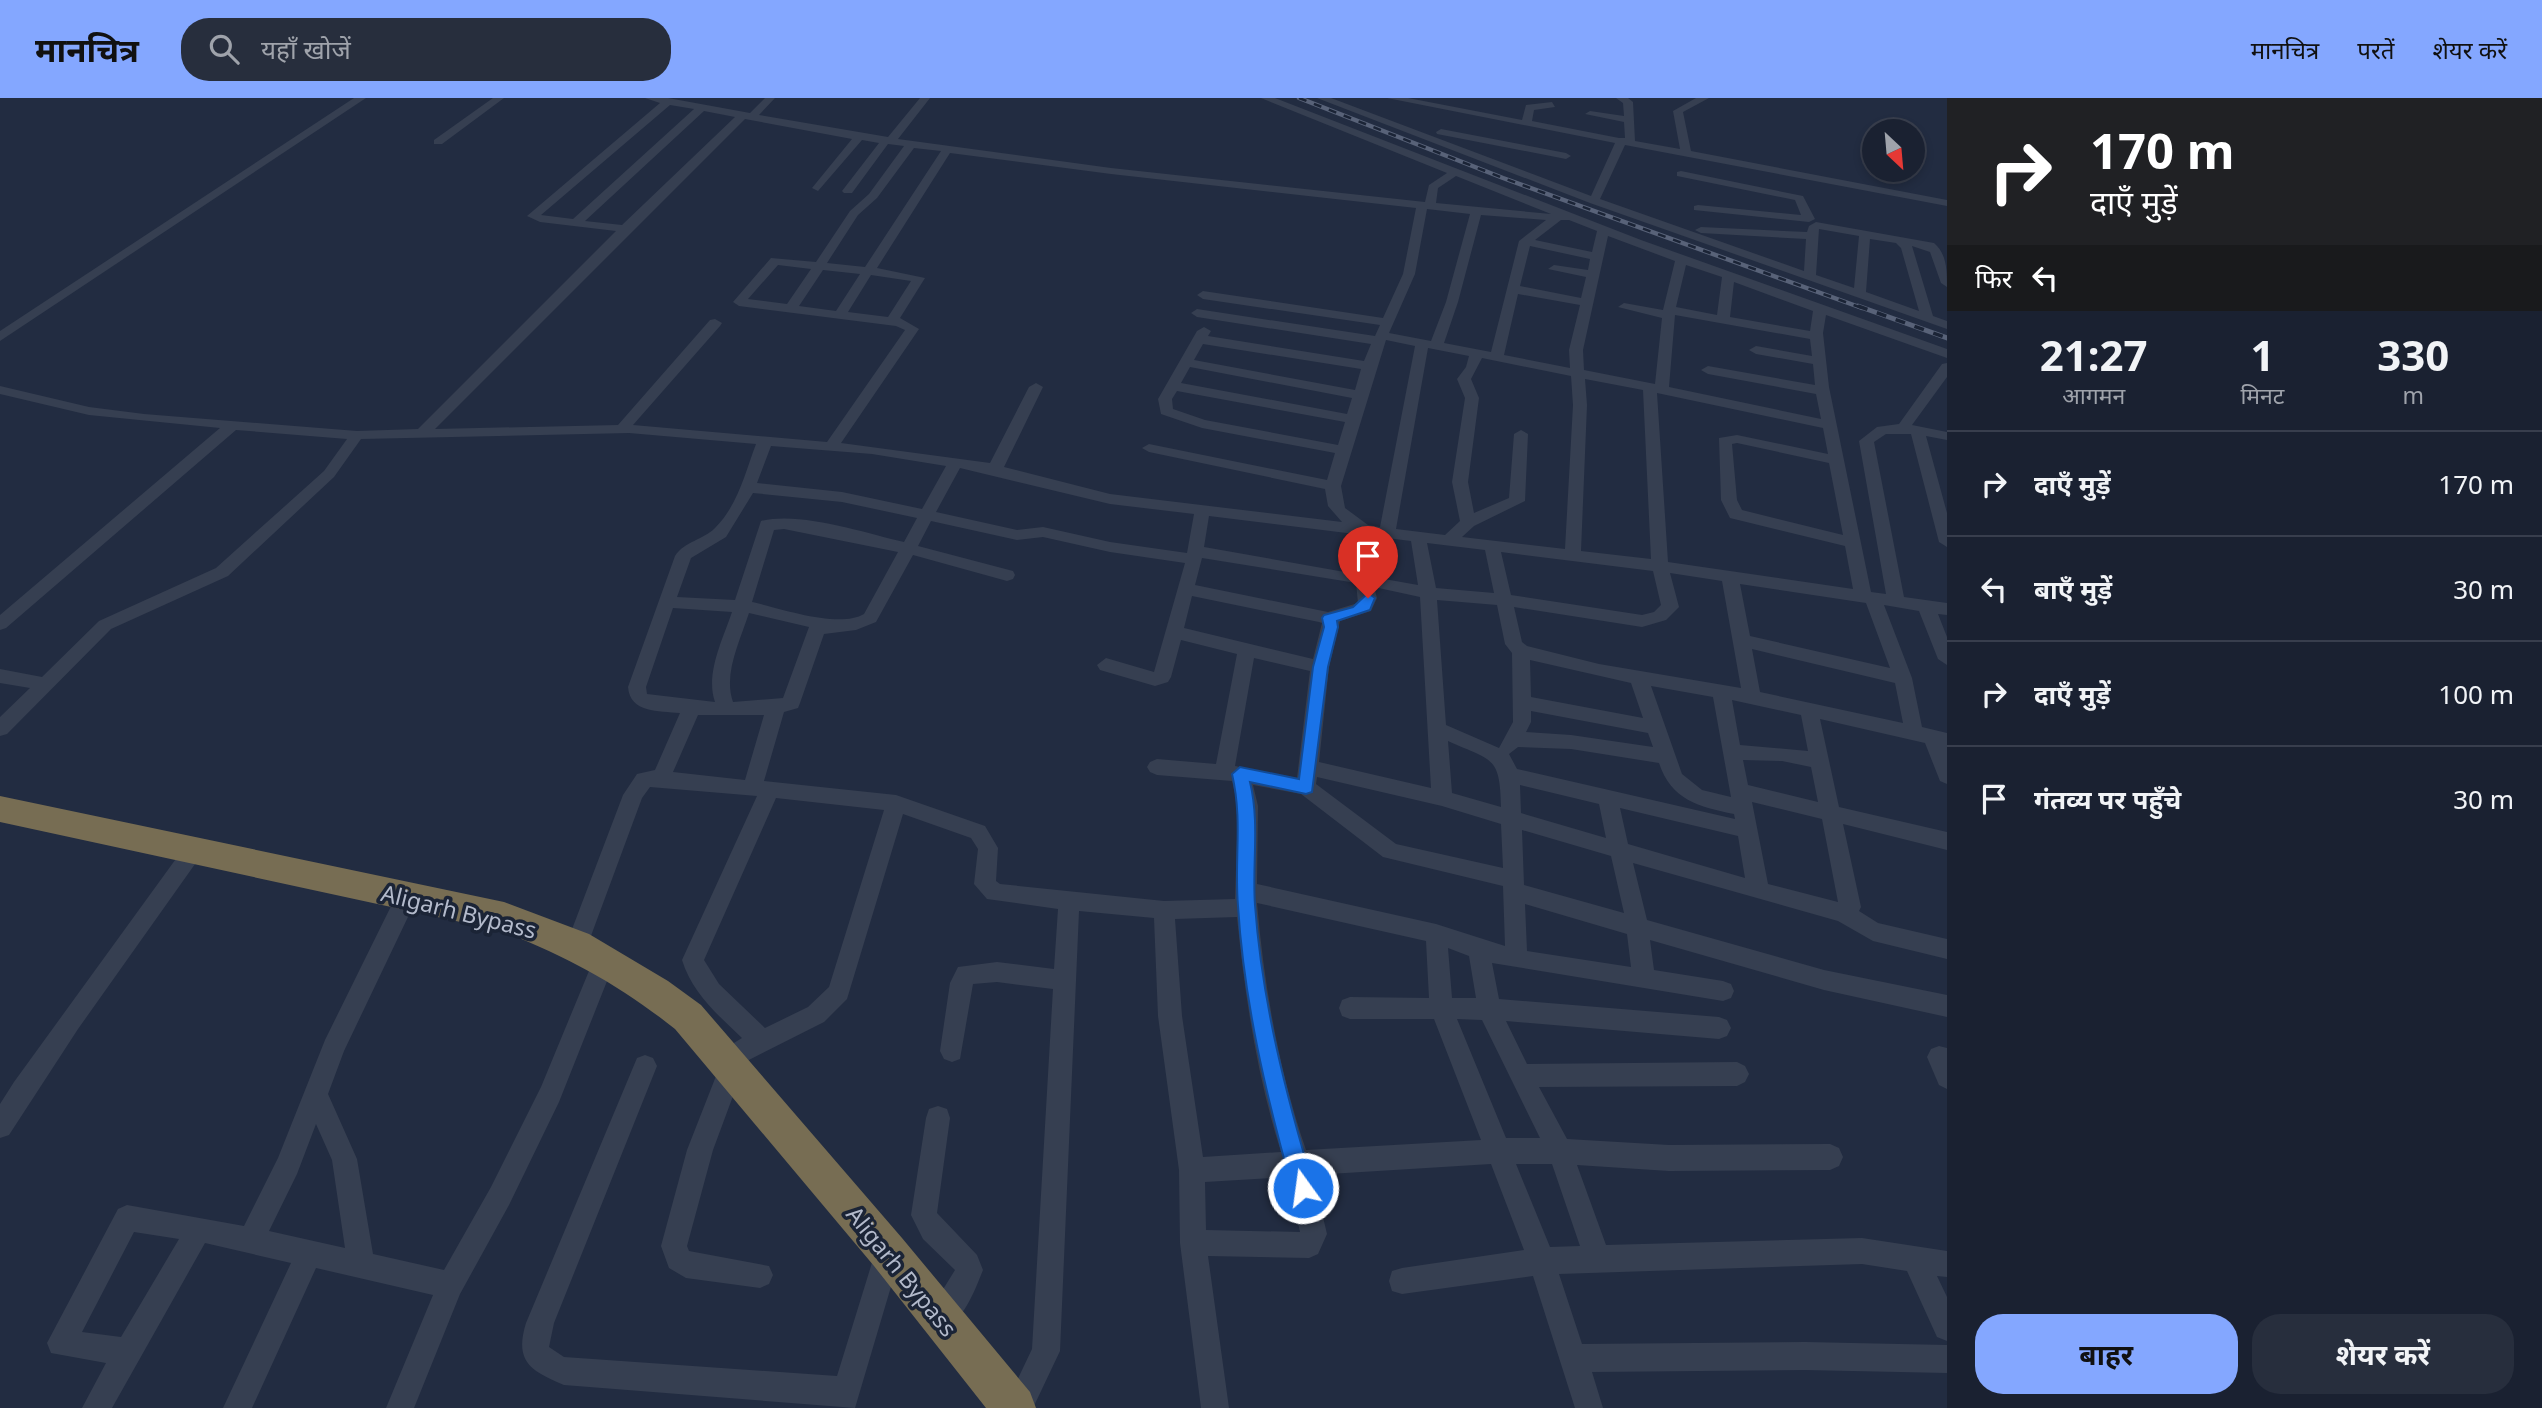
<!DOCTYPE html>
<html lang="hi">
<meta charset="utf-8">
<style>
body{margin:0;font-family:"Noto Sans","Noto Sans Devanagari",sans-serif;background:#272e3d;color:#f1f3f6;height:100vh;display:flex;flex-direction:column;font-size:26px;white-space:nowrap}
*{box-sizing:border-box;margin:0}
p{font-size:23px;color:#9fa3ab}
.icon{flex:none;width:38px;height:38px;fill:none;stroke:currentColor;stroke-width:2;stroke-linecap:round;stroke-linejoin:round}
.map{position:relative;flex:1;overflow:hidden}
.panel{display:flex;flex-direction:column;background:#1a2131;width:595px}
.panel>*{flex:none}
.hud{background:#202124;color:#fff;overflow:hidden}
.needle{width:46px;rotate:154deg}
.buttons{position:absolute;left:1862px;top:21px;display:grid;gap:14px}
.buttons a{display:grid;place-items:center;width:63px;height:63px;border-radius:50%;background:#1a2131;box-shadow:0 4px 10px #0003,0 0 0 2px #383e4d;font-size:35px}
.pin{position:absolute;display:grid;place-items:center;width:60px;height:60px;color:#fff;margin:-72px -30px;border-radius:50% 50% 50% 0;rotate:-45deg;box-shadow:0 0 7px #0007}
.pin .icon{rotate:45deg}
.me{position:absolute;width:77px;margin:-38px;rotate:346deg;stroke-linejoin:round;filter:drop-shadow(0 0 5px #0008)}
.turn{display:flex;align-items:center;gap:24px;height:147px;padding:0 28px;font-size:32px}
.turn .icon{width:91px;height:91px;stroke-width:2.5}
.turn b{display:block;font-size:49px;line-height:60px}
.then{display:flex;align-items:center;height:66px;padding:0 28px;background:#0003;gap:14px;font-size:26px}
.eta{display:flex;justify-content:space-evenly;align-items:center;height:119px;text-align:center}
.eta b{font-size:42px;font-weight:700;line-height:49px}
.action{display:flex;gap:14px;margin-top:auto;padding:14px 28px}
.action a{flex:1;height:80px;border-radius:28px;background:#84a7ff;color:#111;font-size:28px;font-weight:700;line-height:80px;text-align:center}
.action a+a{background:#272e3d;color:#f1f3f6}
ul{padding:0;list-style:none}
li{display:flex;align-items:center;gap:21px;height:105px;padding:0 28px;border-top:2px solid #383e4d}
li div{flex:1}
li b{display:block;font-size:26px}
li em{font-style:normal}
header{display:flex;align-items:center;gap:42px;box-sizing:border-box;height:98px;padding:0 35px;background:#84a7ff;color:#111}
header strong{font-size:33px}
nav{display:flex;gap:38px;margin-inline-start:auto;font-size:24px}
.search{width:490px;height:63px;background:#272e3d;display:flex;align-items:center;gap:18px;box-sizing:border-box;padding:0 24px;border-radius:28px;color:#9fa3ab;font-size:26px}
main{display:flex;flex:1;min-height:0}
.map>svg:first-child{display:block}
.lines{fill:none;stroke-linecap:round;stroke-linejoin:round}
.minor{fill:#363f51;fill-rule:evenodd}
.highway{fill:#776d53;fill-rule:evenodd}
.rail-far1-casing{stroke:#586278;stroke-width:4.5}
.rail-casing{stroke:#586278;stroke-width:5}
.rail-far1{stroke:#1b2436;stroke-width:2.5;stroke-dasharray:8;stroke-linecap:butt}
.rail{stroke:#1b2436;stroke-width:3.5;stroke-dasharray:10;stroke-linecap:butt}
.route{fill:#1a73e8;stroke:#114b97;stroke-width:2}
.labels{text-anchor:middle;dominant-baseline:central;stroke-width:7;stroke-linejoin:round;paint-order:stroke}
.near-street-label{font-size:23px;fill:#b3bacb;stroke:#1b2436}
</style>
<header>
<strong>मानचित्र</strong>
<div class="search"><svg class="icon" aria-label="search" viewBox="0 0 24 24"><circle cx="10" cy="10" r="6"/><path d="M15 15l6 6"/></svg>यहाँ खोजें</div>
<nav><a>मानचित्र</a><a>परतें</a><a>शेयर करें</a></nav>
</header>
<main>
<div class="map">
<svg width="1947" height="1310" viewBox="0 0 1947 1310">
<rect width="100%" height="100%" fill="#222c41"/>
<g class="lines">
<g class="minor">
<path d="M354 0H366L0 243V233Z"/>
<path d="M493 0H504L442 46H434V42Z"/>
<path d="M645 0H668L750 15 765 0H775L759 17 888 39 920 0H930L898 41 1111 70 1425 104 1429 87 1447 75 1261 0H1275L1641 142 1947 251V260L1826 217 1823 235 1829 289 1871 494 1886 496 1859 343 1877 329 1899 326 1942 266 1947 265V279L1912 327 1947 334V342L1926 338 1947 415V449L1939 444 1911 336H1886L1874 344 1904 499 1947 505V517L1938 516 1947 539V567L1938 561 1919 513 1884 507 1912 580 1922 629 1947 635V686L1940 683 1925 645 1820 621 1839 709 1947 734V752L1843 726 1861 809 1859 813 1878 825 1947 841V861L1873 843 1838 823 1633 765 1647 822 1824 872 1947 897V919L1824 892 1650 842 1654 872 1723 883 1731 886 1734 893 1731 900 1723 903 1492 865 1499 901 1719 919 1727 922 1731 930 1727 938 1719 941 1506 923 1527 966 1737 964 1745 968 1749 976 1745 984 1737 988 1539 989 1567 1041 1669 1047 1830 1046 1839 1050 1843 1059 1839 1068 1830 1072 1669 1073 1577 1067 1606 1147 1862 1140 1947 1153V1179L1937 1178 1947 1199V1243L1937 1239 1907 1173 1862 1166 1559 1176 1582 1246 1805 1244 1947 1247V1275L1805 1272 1592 1274 1603 1310H1575L1533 1178 1402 1196 1392 1193 1389 1183 1392 1173 1402 1170 1524 1152 1491 1066 1313 1077 1327 1136 1318 1156 1309 1160 1208 1158 1229 1310H1201L1180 1145 1179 1072 1158 918 1154 820 1079 813 1060 1253 1033 1310H1004L1032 1251 1053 891 997 884 973 886 960 961 952 964 944 961 940 953 950 885 958 869 997 864 1054 871 1058 811 987 801 974 786 978 751 971 740 903 716 847 901 824 924 741 966 743 971 713 1052 687 1148 689 1153 769 1168 773 1177 769 1186 760 1190 686 1180 669 1170 661 1148 687 1052 718 973 712 964 716 956 742 940C718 917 692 895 682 862L757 698 650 689 642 700 585 854 577 857 569 854 566 847 623 697 637 676 655 672 680 615C659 613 630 615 628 589L675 458C685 443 703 442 715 430 738 407 745 375 756 346L629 335 361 341 334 379 228 478 111 531 7 636 0 638V619L30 590 0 585V571L42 579 99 523 216 470 324 373 347 341 236 332 6 530 0 532V517L220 330 89 317 0 296V288L89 309 144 316 357 333 418 331 616 133 540 124 527 118 660 5ZM670 7 694 11 573 121 541 117ZM704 13 735 19 622 127 585 123ZM745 21 852 41 812 90 818 93 862 42 879 45 842 93 844 95H852L888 46 904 48 869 96 850 113 816 164 771 160 733 204 739 208 896 228 905 232 827 344 633 327 720 228 722 225 715 221 710 222 618 327 435 331ZM914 50 941 53 865 169 827 165 858 117 877 100ZM950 55 1111 76 1416 110 1403 176 1383 220 1203 193 1197 197 1203 201 1380 227 1375 238 1197 211 1191 215 1197 219 1371 246 1364 263 1208 238 1211 233 1204 229 1197 233 1158 301 1161 316 1202 330 1335 355 1327 382 1149 346 1142 350 1149 354 1325 391 1328 408 1342 424 1110 396 1004 369 1043 289 1036 285 1029 289 990 365 841 345 919 231 900 220 925 180 877 170ZM1456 78 1551 116 1436 105 1438 90ZM1427 111 1470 116 1446 204 1431 243 1389 235 1415 176ZM1481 117 1546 122 1519 143 1491 254 1444 245 1458 204ZM1561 122H1569L1597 133 1592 154 1535 142ZM1608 138 1675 163 1663 212 1624 205 1618 209 1662 220 1655 286 1584 272 1583 252ZM1530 148 1590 161 1588 172 1554 167 1548 171 1586 179 1581 200 1520 188ZM778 167 811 171 787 206 748 201ZM1686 167 1722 179 1717 217 1676 209ZM823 172 860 176 836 213 799 208ZM871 177 911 183 888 219 848 214ZM1734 184 1813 213 1810 233 1730 219ZM1518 196 1580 207 1569 252 1570 270 1504 257ZM1675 217 1810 241 1812 258 1756 248 1749 252 1756 256 1813 266 1815 287 1708 268 1701 272 1708 276 1816 296 1821 321 1669 289ZM1386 242 1415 248 1380 429 1368 427 1345 410 1341 388ZM1203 246 1361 271 1355 292 1194 262ZM1428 250 1469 258 1466 269 1457 281 1465 300 1452 384 1460 423 1445 437 1396 431ZM1482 260 1571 278 1573 307 1565 451 1462 439 1474 428 1525 403 1528 336 1521 332 1514 336 1509 400 1474 415 1468 384 1479 300 1471 281ZM1190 269 1352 300 1347 316 1181 285ZM1585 281 1643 292 1651 461 1581 453 1587 307ZM1177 293 1345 324 1338 347 1205 322 1173 311 1172 301ZM1657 295 1823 330 1828 356 1737 337 1719 340 1721 402 1730 420 1845 448 1853 491 1668 464ZM1737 345 1829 365 1843 437 1742 412 1737 402 1732 346ZM771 348 872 356 946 368 922 411 842 394 757 385ZM960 370 1110 406 1194 416 1187 455 1110 444 1043 429 1017 432 936 414ZM753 395 842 404 917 420 904 444C865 435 800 413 761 423L735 502 677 499 691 460 726 439ZM1209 418 1411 443 1418 487 1204 449ZM931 423 1017 442 1043 439 1110 454 1185 465 1154 574 1106 560 1097 567 1100 572 1155 588 1168 584 1171 579 1181 542 1237 556 1216 666 1157 661 1150 664 1147 669 1150 674 1157 677 1232 683 1238 708 1235 801 1164 803 1000 786 996 783 998 750 985 728 896 697 764 683 784 614 798 610 800 605 824 536 856 532 876 524 913 457 1007 483 1013 481 1015 477 1013 473 918 448ZM784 431 898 454 864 516C839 531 780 510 752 504L774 432ZM1427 445 1485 452 1494 495 1436 490ZM1501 454 1653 473 1661 507 1654 514 1642 517 1511 497ZM1202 460 1356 485 1358 505 1328 514 1195 487ZM1670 475 1722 483 1741 590 1599 566 1527 548 1522 544 1514 509 1642 529 1666 522 1679 509ZM1740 486 1866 505 1890 570 1750 538ZM1374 489 1420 499 1431 690 1319 664 1329 569 1340 523 1371 513 1377 500ZM1192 498 1319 524 1322 525 1313 561 1184 530ZM1437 502 1497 507 1505 546 1512 555 1513 624 1499 650 1446 627ZM673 510 732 514C723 541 705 576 715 604L647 596 646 589ZM749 515 809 529 783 600 733 604C723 576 740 543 749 515ZM1752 551 1895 585 1903 625 1760 594ZM1254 560 1310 573 1297 680 1235 668ZM1530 562 1631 585 1643 620 1531 599ZM1651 588 1713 599 1731 699 1702 692 1682 676ZM1732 602 1801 617 1808 653 1740 647ZM1531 613 1648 635 1653 649 1571 637 1526 634 1531 624ZM698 617H764L745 682 673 674ZM1448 643C1492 663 1500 657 1501 709L1452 695ZM1518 649 1571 651 1659 665C1671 702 1699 709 1734 716L1735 721 1517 671 1509 656ZM1743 662 1782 663 1811 669 1818 704 1748 687ZM1317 679 1442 708 1501 726 1503 770 1396 746 1316 686ZM1253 687 1301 696 1383 759 1503 788 1505 848 1436 826 1257 786 1258 708ZM1520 687 1599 706 1606 740 1521 715ZM776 700 884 712 829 889 808 909 765 930 719 886 704 862ZM1752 704 1822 721 1838 804 1768 786ZM1620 710 1738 738 1745 780 1628 746ZM1522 732 1611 758 1624 815 1524 787ZM1257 805 1426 843 1429 900 1350 899 1342 902 1339 910 1342 918 1350 921H1434L1481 1042 1306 1052C1279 973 1264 888 1257 805ZM1525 806 1627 836 1631 869 1527 853ZM1237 819C1245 899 1257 978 1281 1054L1203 1059 1182 918 1175 821ZM1448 850 1469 858 1476 900H1452ZM1457 921 1482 922 1540 1040H1506ZM1516 1066H1552L1580 1148 1550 1149ZM1288 1079 1300 1134 1206 1132 1205 1084Z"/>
<path d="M1317 0H1331L1591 98 1615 45 1387 0H1408L1522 22 1526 7 1552 4 1555 9 1534 12 1532 23 1619 40H1625L1624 24 1585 16 1590 13 1624 18 1623 5 1616 0H1628L1633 4 1635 43 1680 51 1673 13 1696 0H1709L1683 14 1691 53 1947 102V108L1625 47 1600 101 1804 173 1806 141 1701 135 1695 132 1701 129 1807 134 1809 128 1816 124 1934 145C1947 156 1947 173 1947 189L1941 185 1930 154 1912 148 1933 218 1947 223V231L1590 105ZM1819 131 1859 138 1854 190 1816 177ZM1870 141 1896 145 1901 150 1919 213 1866 194Z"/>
<path d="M1441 31 1566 55 1571 58 1566 61 1437 36 1436 34Z"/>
<path d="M1681 73 1803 98 1815 121 1809 124 1694 112V108L1698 107 1801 117 1795 102 1677 78V74Z"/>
<path d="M193 744 200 747 203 753 200 759 78 931 9 1037 0 1040V1006L14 984 186 747Z"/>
<path d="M407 789 415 792 418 798 344 953 328 996 357 1061 373 1156 444 1172 491 1089 541 989 596 856 604 853 612 856 615 863 559 1004 509 1107 460 1196 414 1310H386L433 1197 316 1170 252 1310H223L291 1165 205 1145 112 1310H82L106 1265 51 1255 47 1245 118 1111 127 1107 244 1128 278 1060 325 942 399 792ZM316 1026 332 1062 345 1150 269 1133 297 1076ZM134 1134 179 1141 121 1239 82 1234Z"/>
<path d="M1939 948 1947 950V991L1939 987 1927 959 1931 951Z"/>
<path d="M645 957 653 960 657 968 554 1225 549 1249 564 1259 837 1278 875 1155 879 1146 888 1142 897 1146 901 1155 855 1310 564 1287C531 1273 514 1264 526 1225L637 960Z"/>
<path d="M938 1008 947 1011 950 1020 937 1115 977 1157 983 1172C974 1194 964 1223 940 1233L930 1229 926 1219 955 1172 923 1141 911 1117 926 1020 929 1011Z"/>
</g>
<path class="highway" d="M0 698 504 804 589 836 668 883 701 907 902 1140 1030 1294 1036 1310H986L874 1168 675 931C620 887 568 859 502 833L0 724Z"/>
<defs>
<path id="rail-far1" d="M1299 0 1503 80 1862 210"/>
<path id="rail" d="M1858 208 1947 240"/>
</defs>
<use href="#rail-far1" class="rail-far1-casing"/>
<use href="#rail" class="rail-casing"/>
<use href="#rail-far1" class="rail-far1"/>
<use href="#rail" class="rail"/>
</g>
<path class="route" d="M1368 495 1375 500 1370 512 1337 523 1338 529 1328 569 1312 694 1306 696 1250 684C1260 725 1252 766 1255 807 1262 904 1286 997 1314 1090L1311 1097 1303 1100 1296 1097 1292 1090C1266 997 1244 904 1238 808 1234 762 1243 723 1232 676L1240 669 1299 681 1313 569 1324 529 1322 520 1324 517 1353 509Z"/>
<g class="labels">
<g class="near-street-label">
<text transform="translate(459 813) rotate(14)">Aligarh Bypass</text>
<text transform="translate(902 1173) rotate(51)">Aligarh Bypass</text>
</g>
</g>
</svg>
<div class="buttons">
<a><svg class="needle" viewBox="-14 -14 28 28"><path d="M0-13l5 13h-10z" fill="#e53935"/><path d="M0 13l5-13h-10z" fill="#9fa3ab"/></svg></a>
</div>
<div class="pin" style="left:1368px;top:500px;background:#d93025"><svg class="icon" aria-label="arrive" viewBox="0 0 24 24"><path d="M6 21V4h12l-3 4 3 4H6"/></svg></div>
<svg class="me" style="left:1303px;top:1090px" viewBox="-20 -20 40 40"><circle r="17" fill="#1a73e8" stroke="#fff" stroke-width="3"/><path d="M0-11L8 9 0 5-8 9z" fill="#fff"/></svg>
</div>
<section class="panel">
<div class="hud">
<div class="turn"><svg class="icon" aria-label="right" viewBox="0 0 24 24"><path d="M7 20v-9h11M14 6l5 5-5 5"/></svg><div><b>170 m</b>दाएँ मुड़ें</div></div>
<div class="then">फिर<svg class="icon" aria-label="left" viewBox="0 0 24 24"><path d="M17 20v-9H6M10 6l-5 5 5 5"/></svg></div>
</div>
<div class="eta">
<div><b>21:27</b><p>आगमन</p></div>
<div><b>1</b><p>मिनट</p></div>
<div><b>330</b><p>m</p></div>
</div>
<ul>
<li><svg class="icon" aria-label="right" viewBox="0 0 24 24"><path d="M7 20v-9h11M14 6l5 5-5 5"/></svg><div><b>दाएँ मुड़ें</b></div><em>170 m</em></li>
<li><svg class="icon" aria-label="left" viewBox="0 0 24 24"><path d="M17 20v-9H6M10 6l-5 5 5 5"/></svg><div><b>बाएँ मुड़ें</b></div><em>30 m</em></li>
<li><svg class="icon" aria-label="right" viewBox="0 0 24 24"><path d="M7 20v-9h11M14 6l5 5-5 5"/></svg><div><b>दाएँ मुड़ें</b></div><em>100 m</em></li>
<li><svg class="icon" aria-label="arrive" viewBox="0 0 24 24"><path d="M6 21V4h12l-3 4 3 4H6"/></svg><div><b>गंतव्य पर पहुँचे</b></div><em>30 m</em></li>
</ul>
<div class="action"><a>बाहर</a><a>शेयर करें</a></div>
</section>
</main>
